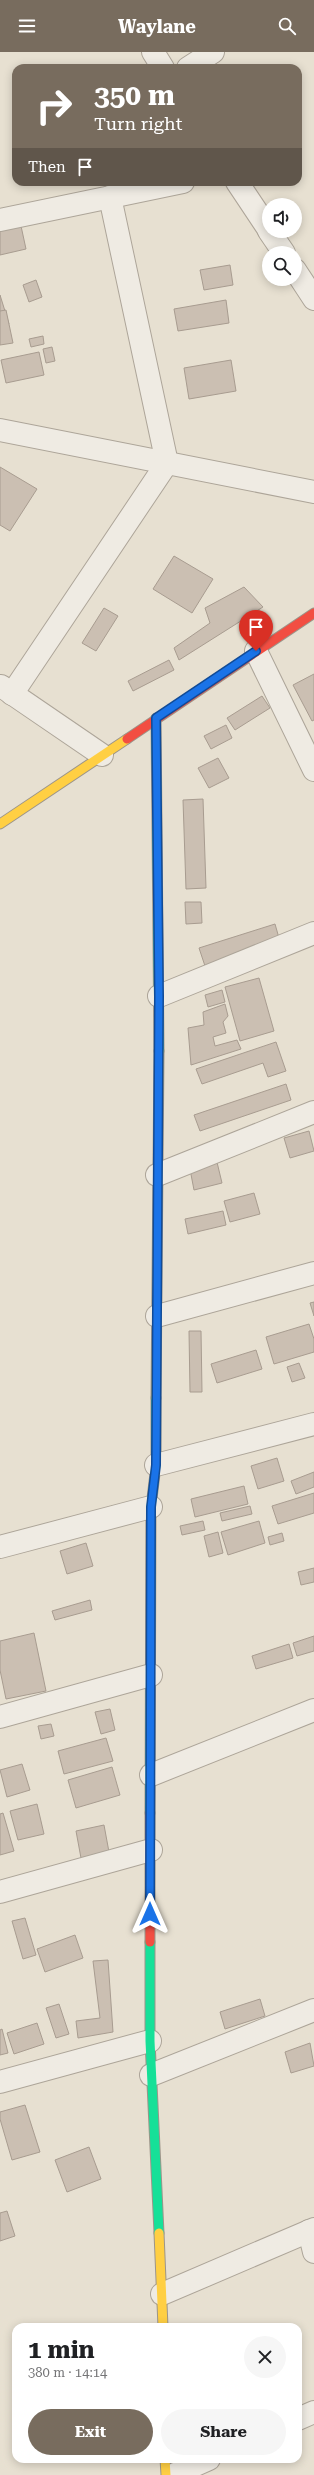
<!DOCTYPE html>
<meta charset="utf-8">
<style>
body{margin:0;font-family:"Roboto Serif",serif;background:#f6f6f6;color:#202124;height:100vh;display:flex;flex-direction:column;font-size:15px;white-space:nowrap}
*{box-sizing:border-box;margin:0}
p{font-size:13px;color:#757577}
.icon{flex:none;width:22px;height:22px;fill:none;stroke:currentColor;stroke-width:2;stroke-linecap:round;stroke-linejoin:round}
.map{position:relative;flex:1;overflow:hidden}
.side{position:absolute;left:12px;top:2271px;width:290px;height:140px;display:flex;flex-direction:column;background:#fff;border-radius:12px;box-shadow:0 2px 10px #0003}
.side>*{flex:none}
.hud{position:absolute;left:12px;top:12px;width:290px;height:122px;border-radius:12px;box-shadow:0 2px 10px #0003;background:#786c5e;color:#fff;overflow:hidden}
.fabs{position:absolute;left:262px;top:146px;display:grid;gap:8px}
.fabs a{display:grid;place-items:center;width:40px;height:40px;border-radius:50%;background:#fff;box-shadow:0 2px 10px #0003;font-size:20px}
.pin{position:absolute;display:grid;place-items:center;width:34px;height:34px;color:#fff;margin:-41px -17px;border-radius:50% 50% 50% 0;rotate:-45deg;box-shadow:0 0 4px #0007}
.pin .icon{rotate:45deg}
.me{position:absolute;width:44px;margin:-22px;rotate:0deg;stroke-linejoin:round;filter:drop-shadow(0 0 3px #0008)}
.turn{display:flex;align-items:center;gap:14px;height:84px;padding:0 16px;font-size:18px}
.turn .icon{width:52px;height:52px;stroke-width:2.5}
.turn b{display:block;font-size:28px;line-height:34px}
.then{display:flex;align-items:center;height:38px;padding:0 16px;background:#0003;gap:8px;font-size:15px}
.round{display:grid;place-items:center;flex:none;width:42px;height:42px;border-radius:21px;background:#f6f6f6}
.summary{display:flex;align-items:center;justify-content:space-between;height:68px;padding:0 16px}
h1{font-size:24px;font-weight:700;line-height:30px}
.button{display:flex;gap:8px;margin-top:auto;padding:8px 16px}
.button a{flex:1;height:46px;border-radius:24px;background:#786c5e;color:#fff;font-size:16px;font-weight:700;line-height:46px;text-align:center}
.button a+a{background:#f6f6f6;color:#202124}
header{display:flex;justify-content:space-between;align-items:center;height:52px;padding:0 16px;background:#786c5e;color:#fff;font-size:18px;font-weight:700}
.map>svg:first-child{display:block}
.building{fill:#cbbfb2;stroke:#a89c90}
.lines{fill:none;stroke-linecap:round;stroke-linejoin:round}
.street-casing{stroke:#ada599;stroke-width:24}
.fast-casing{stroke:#9c958a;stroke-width:11}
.slow-casing{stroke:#9c958a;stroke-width:11}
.jam-casing{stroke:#9c958a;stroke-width:11}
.street{stroke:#efebe3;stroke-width:22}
.fast{stroke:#16e098;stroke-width:9}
.slow{stroke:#ffcf43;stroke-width:9}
.jam{stroke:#f24e42;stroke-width:9}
.route-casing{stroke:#114b97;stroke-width:10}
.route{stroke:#1a73e8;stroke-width:7}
</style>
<header><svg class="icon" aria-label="menu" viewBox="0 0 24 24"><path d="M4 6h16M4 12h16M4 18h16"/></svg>Waylane<svg class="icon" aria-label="search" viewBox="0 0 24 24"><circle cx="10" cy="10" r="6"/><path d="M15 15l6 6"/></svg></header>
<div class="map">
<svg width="314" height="2423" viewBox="0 0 314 2423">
<rect width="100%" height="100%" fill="#e7e0d1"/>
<g class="building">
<path d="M21 174 26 197 0 203V179Z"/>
<path d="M230 213 233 233 204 238 200 218Z"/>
<path d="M36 228 42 245 29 250 23 233Z"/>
<path d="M0 243 9 272 0 274Z"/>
<path d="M226 248 229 271 178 279 174 257Z"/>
<path d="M6 258 13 291 0 293V259Z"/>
<path d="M43 284 44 292 31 295 29 287Z"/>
<path d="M52 295 55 309 46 311 43 297Z"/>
<path d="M39 300 44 323 6 331 1 308Z"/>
<path d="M231 308 236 339 189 347 184 316Z"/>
<path d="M0 415 37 437 10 479 0 473Z"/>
<path d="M174 504 213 527 192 561 153 537Z"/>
<path d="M244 535 263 555 179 608 174 596 210 571 205 556Z"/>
<path d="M104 556 118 564 96 599 82 591Z"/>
<path d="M169 608 174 618 133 639 128 629Z"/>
<path d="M314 622V668L312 669 293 633Z"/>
<path d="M262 644 270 656 235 678 227 666Z"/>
<path d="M226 673 232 686 211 697 204 684Z"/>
<path d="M218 706 229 726 209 736 198 716Z"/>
<path d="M203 747 206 836 186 837 183 748Z"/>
<path d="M185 850H201L202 871 186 872Z"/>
<path d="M275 872 281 893 206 917 199 896Z"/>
<path d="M259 926 274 979 240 989 225 935Z"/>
<path d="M222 938 225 950 208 955 205 943Z"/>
<path d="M225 952 228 964 223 970 226 981 213 985 215 994 237 988 241 997 191 1013 188 976 204 973 203 960Z"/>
<path d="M276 990 286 1019 268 1025 263 1011 202 1032 196 1017Z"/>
<path d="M286 1032 291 1048 200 1079 194 1063Z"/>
<path d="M309 1079 314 1099 290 1106 284 1086Z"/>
<path d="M216 1106 222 1131 194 1138 189 1112Z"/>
<path d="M254 1141 260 1162 230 1170 224 1149Z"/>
<path d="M223 1159 226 1173 188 1182 185 1167Z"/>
<path d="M314 1250V1264L310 1251Z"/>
<path d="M309 1272 314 1287V1300L274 1312 266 1285Z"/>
<path d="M189 1279H201L202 1340H190Z"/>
<path d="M256 1298 262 1317 217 1331 211 1312Z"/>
<path d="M299 1311 305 1326 292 1330 287 1315Z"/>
<path d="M277 1406 284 1429 258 1437 251 1414Z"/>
<path d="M314 1420V1435L296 1442 291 1429Z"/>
<path d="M244 1434 248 1452 195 1465 191 1447Z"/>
<path d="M314 1441V1461L278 1472 272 1454Z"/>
<path d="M250 1454 252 1462 222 1469 220 1461Z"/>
<path d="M203 1469 205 1478 182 1483 180 1474Z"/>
<path d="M259 1469 265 1491 228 1503 221 1480Z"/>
<path d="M218 1480 223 1501 209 1505 204 1484Z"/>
<path d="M282 1481 284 1489 270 1493 268 1485Z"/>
<path d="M86 1491 93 1514 67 1522 60 1499Z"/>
<path d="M314 1516V1530L301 1533 298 1520Z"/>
<path d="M90 1548 92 1558 55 1568 52 1559Z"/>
<path d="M34 1581 46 1639 6 1647 0 1618V1589Z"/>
<path d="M314 1584V1599L297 1604 293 1591Z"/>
<path d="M289 1592 293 1606 256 1617 252 1604Z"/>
<path d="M110 1657 115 1678 101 1682 95 1660Z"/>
<path d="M51 1672 54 1684 41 1687 38 1674Z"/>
<path d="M106 1686 113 1709 64 1722 58 1699Z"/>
<path d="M22 1712 30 1738 7 1745 0 1718Z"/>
<path d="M112 1715 120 1743 76 1756 68 1728Z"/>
<path d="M37 1752 44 1782 18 1788 10 1759Z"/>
<path d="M3 1761 14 1799 0 1803V1762Z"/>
<path d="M104 1773 109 1800 81 1806 76 1779Z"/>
<path d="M25 1866 36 1903 23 1907 12 1869Z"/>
<path d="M75 1883 83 1906 45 1920 37 1897Z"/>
<path d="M108 1908 113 1980 78 1986 76 1969 100 1966 93 1909Z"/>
<path d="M260 1947 265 1964 225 1977 220 1960Z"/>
<path d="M59 1952 69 1982 56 1986 46 1956Z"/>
<path d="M37 1971 44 1992 14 2002 7 1981Z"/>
<path d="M2 1977 8 2001 0 2003V1978Z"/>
<path d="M310 1991 314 2014 291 2021 285 2000Z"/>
<path d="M25 2053 40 2100 12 2108 0 2067V2060Z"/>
<path d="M89 2095 101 2127 67 2140 55 2108Z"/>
<path d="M7 2159 15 2184 0 2189V2161Z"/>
</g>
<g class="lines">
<defs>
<g id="street">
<path d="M153 0 163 16"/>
<path d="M188 16 213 0"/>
<path d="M237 130 269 178"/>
<path d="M0 168 183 130"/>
<path d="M269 179 284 201"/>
<path d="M295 218 314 247"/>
<path d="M0 378 314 440"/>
<path d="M256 599 314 718"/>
<path d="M1 634 102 703"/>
<path d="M12 642 167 411 110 145"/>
<path d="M159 944 314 881"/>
<path d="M157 1123 314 1060"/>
<path d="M157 1264 314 1221"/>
<path d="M156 1413 314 1372"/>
<path d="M0 1495 151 1455"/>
<path d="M0 1665 151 1623"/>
<path d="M151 1723 314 1658"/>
<path d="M0 1840 151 1798"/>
<path d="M151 2023 314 1958"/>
<path d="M0 2030 150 1989"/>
<path d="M309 2179 314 2200"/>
<path d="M162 2242 314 2177"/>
<path d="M298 2367 314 2360"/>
<path d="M173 2423 209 2407"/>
</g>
<g id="fast">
<path d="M156 666 159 999"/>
<path d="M150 1761 151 1455 156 1413V1346"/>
<path d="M150 1890V1989L159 2181"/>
</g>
<g id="slow">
<path d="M0 772 127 687"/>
<path d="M156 1346 159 999"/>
<path d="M159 2181 163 2275"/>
<path d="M165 2407 166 2423"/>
</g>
<g id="jam">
<path d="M127 687 314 561"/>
<path d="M150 1890V1761"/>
</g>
</defs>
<use href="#street" class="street-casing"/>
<use href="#fast" class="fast-casing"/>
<use href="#slow" class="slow-casing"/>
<use href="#jam" class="jam-casing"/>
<use href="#street" class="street"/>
<use href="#fast" class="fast"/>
<use href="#slow" class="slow"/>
<use href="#jam" class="jam"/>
</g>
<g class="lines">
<defs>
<path id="route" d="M150 1862 151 1455 156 1413 159 944 156 666 256 599"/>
</defs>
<use href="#route" class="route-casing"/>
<use href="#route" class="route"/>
</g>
</svg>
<div class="fabs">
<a><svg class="icon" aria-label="sound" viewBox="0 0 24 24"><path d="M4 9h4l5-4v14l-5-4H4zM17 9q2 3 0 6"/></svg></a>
<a><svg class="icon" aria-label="search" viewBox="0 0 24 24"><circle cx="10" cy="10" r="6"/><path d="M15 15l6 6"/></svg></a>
</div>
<div class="pin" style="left:256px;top:599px;background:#d93025"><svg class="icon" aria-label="arrive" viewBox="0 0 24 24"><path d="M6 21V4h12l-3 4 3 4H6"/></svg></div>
<svg class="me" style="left:150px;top:1862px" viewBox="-20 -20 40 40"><path d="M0-17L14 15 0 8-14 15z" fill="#1a73e8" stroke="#fff" stroke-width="4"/></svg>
<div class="hud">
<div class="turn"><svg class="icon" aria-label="right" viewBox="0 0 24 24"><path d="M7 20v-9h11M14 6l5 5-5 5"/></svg><div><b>350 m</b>Turn right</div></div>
<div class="then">Then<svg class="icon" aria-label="arrive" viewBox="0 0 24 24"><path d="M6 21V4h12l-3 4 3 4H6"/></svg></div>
</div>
<section class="side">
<div class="summary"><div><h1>1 min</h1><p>380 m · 14:14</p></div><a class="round"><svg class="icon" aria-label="close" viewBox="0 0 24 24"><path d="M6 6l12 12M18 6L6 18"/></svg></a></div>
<div class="button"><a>Exit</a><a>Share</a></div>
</section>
</div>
